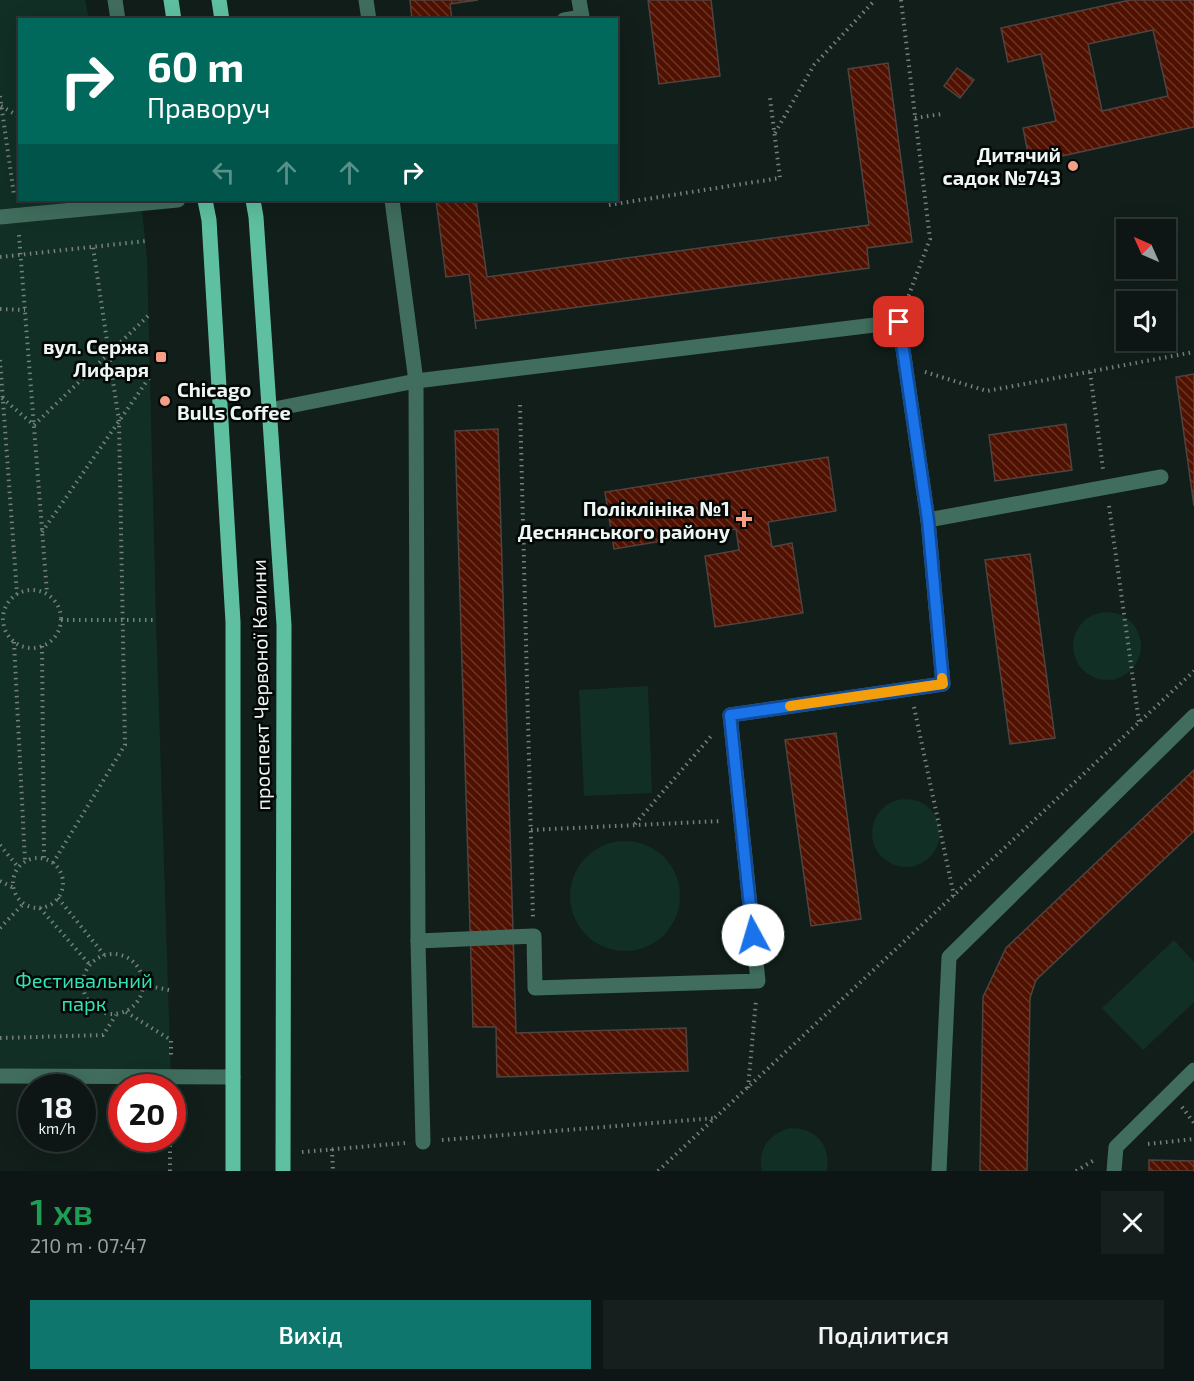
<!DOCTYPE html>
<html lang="uk">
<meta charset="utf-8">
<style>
body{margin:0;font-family:"Exo 2",sans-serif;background:#161f1d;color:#f1f3f6;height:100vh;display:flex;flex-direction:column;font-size:22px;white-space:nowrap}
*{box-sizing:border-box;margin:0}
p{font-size:20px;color:#9a9fa0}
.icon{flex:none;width:33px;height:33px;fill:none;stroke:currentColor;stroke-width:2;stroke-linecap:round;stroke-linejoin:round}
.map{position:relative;height:1171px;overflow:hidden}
.side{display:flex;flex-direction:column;background:#0d1614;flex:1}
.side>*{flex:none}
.banner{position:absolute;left:18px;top:18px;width:600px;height:183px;border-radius:0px;box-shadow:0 6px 24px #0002,0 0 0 2px #2d3534;background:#00695c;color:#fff;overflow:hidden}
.needle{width:39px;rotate:315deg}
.tools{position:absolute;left:1116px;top:219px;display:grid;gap:12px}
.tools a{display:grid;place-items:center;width:60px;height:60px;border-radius:0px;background:#0d1614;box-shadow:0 6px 24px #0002,0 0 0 2px #2d3534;font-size:30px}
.speed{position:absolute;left:18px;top:1074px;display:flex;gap:12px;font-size:30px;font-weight:700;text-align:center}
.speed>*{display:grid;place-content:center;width:78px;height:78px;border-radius:50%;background:#0d1614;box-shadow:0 6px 24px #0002,0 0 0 2px #2d3534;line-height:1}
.speed small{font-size:15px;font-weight:400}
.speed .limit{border:9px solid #d22;background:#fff;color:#111}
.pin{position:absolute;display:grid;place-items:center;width:51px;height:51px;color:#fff;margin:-26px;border-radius:12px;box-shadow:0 3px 9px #0006}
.me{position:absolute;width:66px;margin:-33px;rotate:354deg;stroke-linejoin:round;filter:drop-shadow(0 0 4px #0008)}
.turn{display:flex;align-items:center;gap:21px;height:126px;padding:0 30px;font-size:27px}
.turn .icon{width:78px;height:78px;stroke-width:2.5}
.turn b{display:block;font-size:42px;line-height:51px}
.lanes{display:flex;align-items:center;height:57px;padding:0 30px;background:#0003;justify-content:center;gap:30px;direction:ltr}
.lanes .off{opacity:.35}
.round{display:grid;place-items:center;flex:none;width:63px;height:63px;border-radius:0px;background:#161f1d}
.headline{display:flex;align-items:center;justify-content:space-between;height:102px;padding:0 30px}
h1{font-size:36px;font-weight:600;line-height:45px;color:#1e9e55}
.cta{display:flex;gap:12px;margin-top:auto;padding:12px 30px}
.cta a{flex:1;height:69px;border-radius:0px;background:#0f766e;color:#fff;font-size:24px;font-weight:600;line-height:69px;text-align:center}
.cta a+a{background:#161f1d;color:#f1f3f6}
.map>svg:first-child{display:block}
.green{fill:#112f25}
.building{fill:url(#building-back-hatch);stroke:#50433f;stroke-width:1.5;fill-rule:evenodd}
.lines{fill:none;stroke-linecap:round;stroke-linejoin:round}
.path{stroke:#76807d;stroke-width:4;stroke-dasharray:1.5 4.5;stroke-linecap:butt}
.minor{stroke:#406d5d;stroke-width:15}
.major{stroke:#5ec0a0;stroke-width:15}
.route-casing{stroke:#114b97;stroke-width:15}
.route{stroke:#1a73e8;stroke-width:10}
.slow{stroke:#f59e0b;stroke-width:10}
.poi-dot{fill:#f49e86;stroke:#030706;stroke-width:2}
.labels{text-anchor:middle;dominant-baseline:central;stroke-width:5;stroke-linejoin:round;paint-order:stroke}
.poi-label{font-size:20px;font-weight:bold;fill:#eef6f3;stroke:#030706;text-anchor:end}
.street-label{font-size:20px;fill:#eef6f3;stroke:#030706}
.park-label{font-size:20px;fill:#32e4b5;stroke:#030706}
</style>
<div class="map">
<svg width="1194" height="1171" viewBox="0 0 1194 1171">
<defs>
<pattern id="building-back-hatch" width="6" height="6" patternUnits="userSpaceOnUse" patternTransform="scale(1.5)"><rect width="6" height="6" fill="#511100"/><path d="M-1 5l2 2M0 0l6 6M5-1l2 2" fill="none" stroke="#6a3426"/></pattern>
</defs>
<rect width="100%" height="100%" fill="#111e1a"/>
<g class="green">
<path d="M0 0H85L89 19 20 20V200H141L147 257 156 620 171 1077 0 1076Z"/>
<circle cx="1107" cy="646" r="34"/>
<path d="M648 686 652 793 584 796 579 690Z"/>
<circle cx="906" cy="833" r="34"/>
<circle cx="625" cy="896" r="55"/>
<path d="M1174 940 1194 962V1002L1143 1050 1102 1008Z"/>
<path d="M790 1128C816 1128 831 1145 827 1171H762C757 1149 769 1134 790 1128Z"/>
</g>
<g class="building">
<path d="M410 0H478L450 4 452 20H412Z"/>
<path d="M648 0H711L720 76 659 84Z"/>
<path d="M1130 0H1194V127L1030 163 1023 128 1056 121 1041 54 1008 62 1001 28ZM1153 30 1168 96 1102 111 1088 44Z"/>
<path d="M888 63 912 242 867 248 869 268 475 321 476 329 469 274 446 277 436 200H476L487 277 869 225 848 69Z"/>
<path d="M957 68 974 80 960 98 944 86Z"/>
<path d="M1194 374V506L1176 377Z"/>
<path d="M1066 424 1072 470 995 481 989 435Z"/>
<path d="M498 429 516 1033 686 1028 688 1071 497 1077 496 1027H473L455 431Z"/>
<path d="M828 457 836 511 768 522 772 547 792 543 803 613 715 627 705 556 739 550 736 529 614 549 605 492Z"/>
<path d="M1030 554 1055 738 1010 744 985 560Z"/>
<path d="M836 733 861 919 811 926 785 740Z"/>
<path d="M1194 770V831L1036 980 1030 998 1027 1171H980L983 997 1006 948Z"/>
<path d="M1149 1160 1194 1161V1171H1149Z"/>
</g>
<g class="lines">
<g class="path">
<path d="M901 0 930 239 905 305"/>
<path d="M0 96 14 195"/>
<path d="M1 106 20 117"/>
<path d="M915 118 942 114"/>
<path d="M775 133 814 65 875 0"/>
<path d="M609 205 780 178 770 98"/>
<path d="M19 235 47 593"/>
<path d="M0 257 146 241"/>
<path d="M0 309 25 310"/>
<path d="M0 360 17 594"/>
<path d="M925 372 987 391 1194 352"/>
<path d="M1090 372 1103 469"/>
<path d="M2 398 34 425 148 316"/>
<path d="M520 405 533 918"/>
<path d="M1109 506 1139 722"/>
<path d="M42 532 149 378"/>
<circle cx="32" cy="619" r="29"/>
<path d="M61 620H156"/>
<path d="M14 642 25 861"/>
<path d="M42 646 44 859"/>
<path d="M914 707 954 896"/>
<path d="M635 824 712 735"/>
<path d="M531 830 722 821"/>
<path d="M0 845 18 867"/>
<circle cx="38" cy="883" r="25"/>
<path d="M53 863 125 745 119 421 93 247"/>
<path d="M0 881 12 887"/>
<path d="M58 898 105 956"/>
<path d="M40 908 90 965"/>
<path d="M0 928 23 904"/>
<circle cx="113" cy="984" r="30"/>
<path d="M144 985 169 990"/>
<path d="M126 1012 171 1040V1057"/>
<path d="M0 1038 103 1035 116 1015"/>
<path d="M748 1088 756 1000"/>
<path d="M1182 1107 1194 1123"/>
<path d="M442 1140 716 1118"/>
<path d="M1148 1144 1194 1139"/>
<path d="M332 1149 333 1171"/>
<path d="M302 1152 405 1143"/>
<path d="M170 1171V1138"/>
<path d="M658 1171 1194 671"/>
<path d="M1076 1171 1096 1159"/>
</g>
<g class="minor">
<path d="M115 0 118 20"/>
<path d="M366 0 369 20"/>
<path d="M564 20 582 17 579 0"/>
<path d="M392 200 416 381 418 941 423 1142"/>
<path d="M0 217 178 200"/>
<path d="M269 410 416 381 899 322 928 520 943 684 730 715 758 981 535 988 534 936 418 941"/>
<path d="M928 520 1161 477"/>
<path d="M0 1076 233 1077"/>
<path d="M939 1171 949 957 1194 716"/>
<path d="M1114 1171 1116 1147 1194 1070"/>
</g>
<g class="major">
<path d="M171 0 174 20"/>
<path d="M219 0 222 20"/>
<path d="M205 200 209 220 233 622V1171"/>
<path d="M253 200 256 217 284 625 283 1171"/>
</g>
</g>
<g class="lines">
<defs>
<path id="route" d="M753 935 730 715 943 684 928 520 899 322"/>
</defs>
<use href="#route" class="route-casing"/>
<use href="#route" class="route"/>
<path class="slow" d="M790 706 943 684 942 678"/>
</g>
<g class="poi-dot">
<circle cx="1073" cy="166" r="6"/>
<rect x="155" y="351" width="12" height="12" rx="3"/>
<circle cx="165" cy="401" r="6"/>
<path d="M741 510h6v6h6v6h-6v6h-6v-6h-6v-6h6z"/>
</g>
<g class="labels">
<g class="poi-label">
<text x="1061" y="154">Дитячий<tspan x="1061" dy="23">садок №743</tspan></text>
<text x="149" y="346">вул. Сержа<tspan x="149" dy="23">Лифаря</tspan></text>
<text x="177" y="389" text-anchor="start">Chicago<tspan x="177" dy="23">Bulls Coffee</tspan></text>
<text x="730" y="508">Поліклініка №1<tspan x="730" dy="23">Деснянського району</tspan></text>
</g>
<g class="street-label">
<text transform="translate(260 685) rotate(-91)">проспект Червоної Калини</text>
</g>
<g class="park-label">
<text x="84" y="980">Фестивальний<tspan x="84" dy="23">парк</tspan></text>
</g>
</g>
</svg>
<div class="tools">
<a><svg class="needle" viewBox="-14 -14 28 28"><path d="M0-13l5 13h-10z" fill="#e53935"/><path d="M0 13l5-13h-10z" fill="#9a9fa0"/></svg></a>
<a><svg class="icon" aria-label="sound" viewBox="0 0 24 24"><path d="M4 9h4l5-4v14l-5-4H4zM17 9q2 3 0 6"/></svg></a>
</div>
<div class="speed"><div>18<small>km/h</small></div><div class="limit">20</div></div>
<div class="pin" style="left:899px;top:322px;background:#d93025"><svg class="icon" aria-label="arrive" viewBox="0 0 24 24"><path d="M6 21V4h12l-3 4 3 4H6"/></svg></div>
<svg class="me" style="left:753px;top:935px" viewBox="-20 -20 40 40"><circle r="19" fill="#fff"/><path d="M0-13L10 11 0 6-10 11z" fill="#1a73e8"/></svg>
<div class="banner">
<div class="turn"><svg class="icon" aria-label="right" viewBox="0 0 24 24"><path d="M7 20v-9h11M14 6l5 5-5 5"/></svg><div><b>60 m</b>Праворуч</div></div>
<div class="lanes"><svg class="icon off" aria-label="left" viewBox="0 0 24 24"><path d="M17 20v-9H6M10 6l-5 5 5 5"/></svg><svg class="icon off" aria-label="ahead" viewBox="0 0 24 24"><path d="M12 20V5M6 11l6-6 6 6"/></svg><svg class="icon off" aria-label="ahead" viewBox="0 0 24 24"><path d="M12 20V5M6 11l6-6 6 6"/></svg><svg class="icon" aria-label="right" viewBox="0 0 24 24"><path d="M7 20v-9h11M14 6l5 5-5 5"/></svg></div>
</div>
</div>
<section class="side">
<div class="headline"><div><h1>1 хв</h1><p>210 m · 07:47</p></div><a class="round"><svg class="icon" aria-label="close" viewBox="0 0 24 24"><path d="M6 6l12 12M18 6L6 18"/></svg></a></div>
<div class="cta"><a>Вихід</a><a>Поділитися</a></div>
</section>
